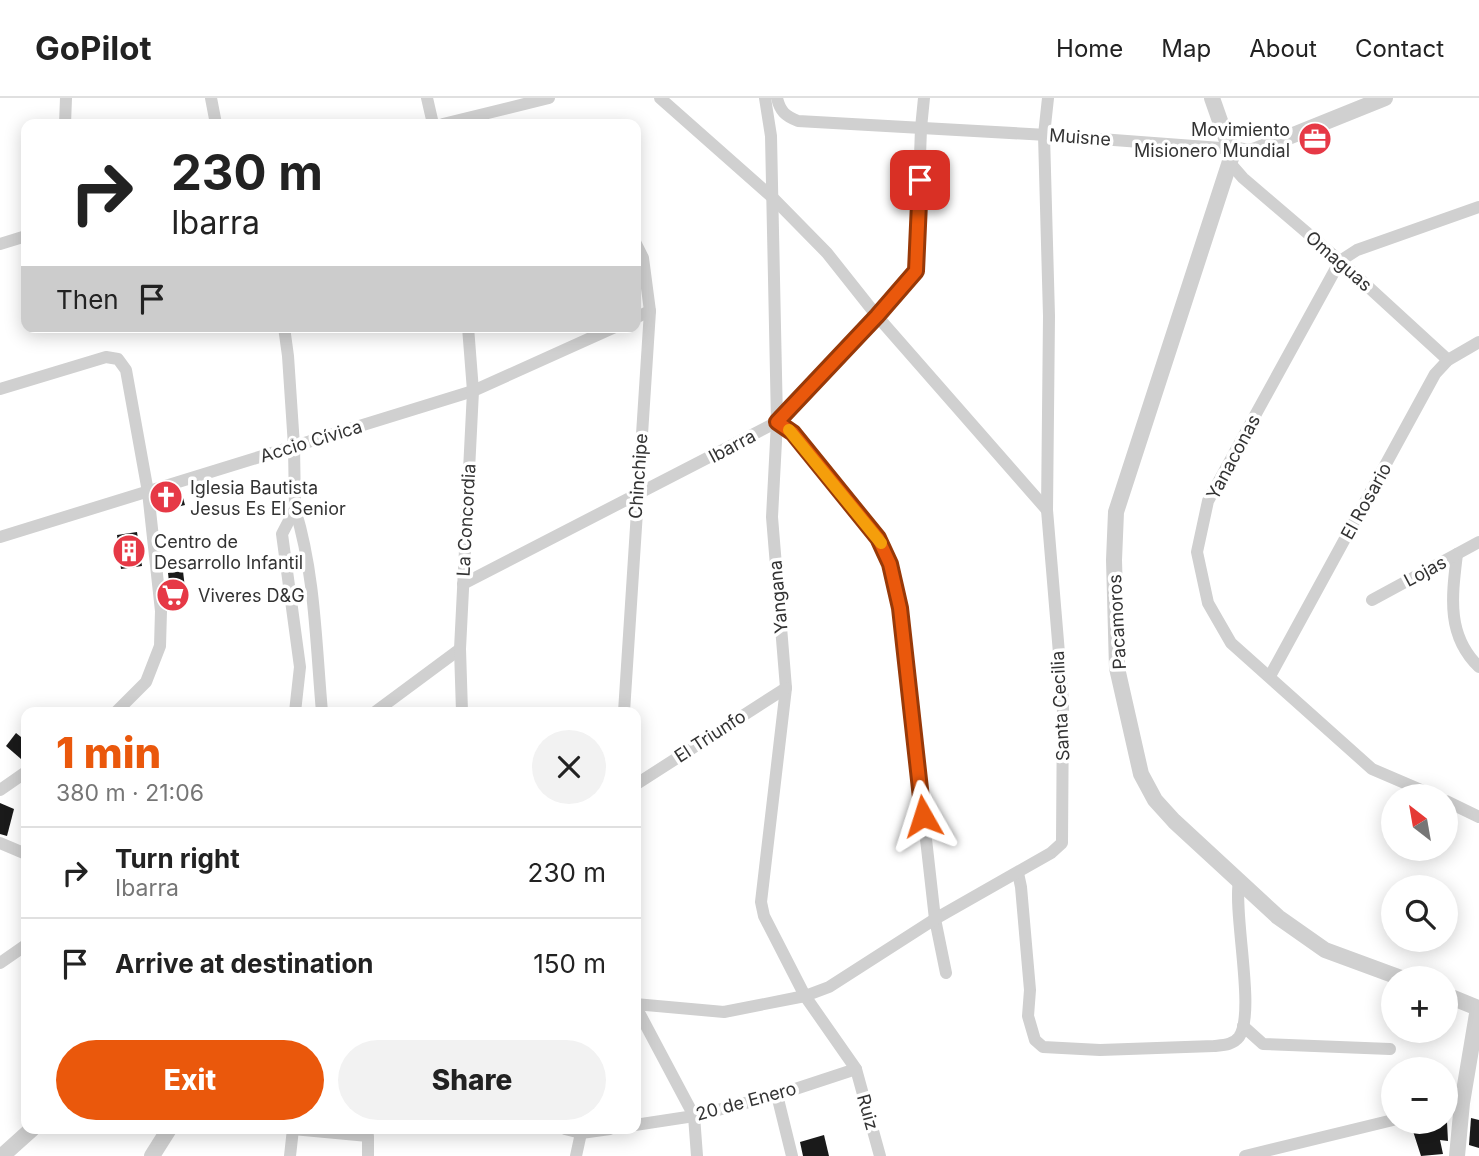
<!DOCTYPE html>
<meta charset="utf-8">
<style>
body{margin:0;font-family:Inter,sans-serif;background:#f2f2f2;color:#222;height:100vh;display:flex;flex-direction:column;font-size:26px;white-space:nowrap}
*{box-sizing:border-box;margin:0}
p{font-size:23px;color:#767676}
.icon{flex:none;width:38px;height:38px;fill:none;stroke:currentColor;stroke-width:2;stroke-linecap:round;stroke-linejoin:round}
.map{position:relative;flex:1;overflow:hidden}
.side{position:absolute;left:21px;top:609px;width:620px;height:427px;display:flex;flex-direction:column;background:#fff;border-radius:14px;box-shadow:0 4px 18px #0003}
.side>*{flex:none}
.guide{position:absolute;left:21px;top:21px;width:620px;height:214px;border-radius:14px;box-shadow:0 4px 18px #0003;background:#fff;color:#222;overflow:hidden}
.needle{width:46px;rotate:329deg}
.buttons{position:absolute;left:1381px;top:686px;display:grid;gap:14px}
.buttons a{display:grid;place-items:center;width:77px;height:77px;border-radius:50%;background:#fff;box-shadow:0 4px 18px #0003;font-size:35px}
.pin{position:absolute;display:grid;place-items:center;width:60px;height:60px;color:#fff;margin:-30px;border-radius:14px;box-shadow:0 4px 10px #0006}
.me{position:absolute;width:77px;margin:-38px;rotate:354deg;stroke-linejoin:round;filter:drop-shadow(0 0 5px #0008)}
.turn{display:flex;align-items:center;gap:24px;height:147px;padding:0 35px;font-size:32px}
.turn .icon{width:91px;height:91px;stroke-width:2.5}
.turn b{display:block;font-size:49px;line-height:60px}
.then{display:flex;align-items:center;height:66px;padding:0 35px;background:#0003;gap:14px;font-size:26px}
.round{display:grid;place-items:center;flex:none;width:74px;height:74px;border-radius:37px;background:#f2f2f2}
.head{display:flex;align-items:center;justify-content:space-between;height:119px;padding:0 35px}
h1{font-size:42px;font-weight:800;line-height:52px;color:#ea580c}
.action{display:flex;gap:14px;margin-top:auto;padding:14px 35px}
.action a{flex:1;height:80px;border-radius:42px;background:#ea580c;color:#fff;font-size:28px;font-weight:800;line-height:80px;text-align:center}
.action a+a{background:#f2f2f2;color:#222}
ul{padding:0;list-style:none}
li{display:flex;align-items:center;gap:21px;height:91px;padding:0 35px;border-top:2px solid #e0e0e0}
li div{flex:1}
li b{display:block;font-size:26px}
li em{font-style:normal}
header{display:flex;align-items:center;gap:42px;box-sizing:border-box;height:98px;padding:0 35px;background:#fff;border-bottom:2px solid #e0e0e0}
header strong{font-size:33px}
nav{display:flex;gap:38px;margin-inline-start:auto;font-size:24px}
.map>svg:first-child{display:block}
.building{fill:#1a1a1a}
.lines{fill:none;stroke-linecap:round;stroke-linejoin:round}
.minor{stroke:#d0d0d0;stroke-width:12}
.tertiary{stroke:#d0d0d0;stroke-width:16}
.route-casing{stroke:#983908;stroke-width:18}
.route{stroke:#ea580c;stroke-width:12}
.slow{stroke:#f59e0b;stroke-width:12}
.labels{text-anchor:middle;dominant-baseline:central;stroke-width:7;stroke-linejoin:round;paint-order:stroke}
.poi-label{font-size:18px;fill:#333;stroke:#fff;text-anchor:start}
.street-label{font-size:18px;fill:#333;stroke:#fff}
</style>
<header>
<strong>GoPilot</strong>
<nav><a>Home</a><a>Map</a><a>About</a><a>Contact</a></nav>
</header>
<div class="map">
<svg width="1479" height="1058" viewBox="0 0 1479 1058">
<rect width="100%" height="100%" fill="#fff"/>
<g class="building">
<path d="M181 393 185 407 165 412 162 401 166 397Z"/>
<path d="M137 434 142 468 121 471 117 437Z"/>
<path d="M183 473 186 499 171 501 168 475Z"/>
<path d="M16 635 26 643V657L21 661 6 648Z"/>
<path d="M0 705 14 711 7 738 0 736Z"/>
<path d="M1471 1020 1479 1022V1050L1469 1047Z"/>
<path d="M1435 1024H1447L1448 1043 1440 1042 1443 1056 1421 1058 1412 1030Z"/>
<path d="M824 1037 829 1058H803L800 1044Z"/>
</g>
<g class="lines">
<g class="minor">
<path d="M211 0 216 26"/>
<path d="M427 0 433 26"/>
<path d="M660 0 772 99 827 155 877 218 1047 412"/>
<path d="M765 0 771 38 777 324 772 419 786 590 761 804 764 818 805 898 856 971 880 1058"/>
<path d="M777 0C780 13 785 18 798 23L1047 37 1234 51"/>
<path d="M65 26 66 0"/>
<path d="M443 26 549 0"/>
<path d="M1229 64 1243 80 1340 163 1448 262"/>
<path d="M0 146 26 138"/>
<path d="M635 220 650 213"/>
<path d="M284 229 288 258 294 348 295 411 282 436 300 569 295 614"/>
<path d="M0 291 106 259 118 261 126 272 148 394 161 513 160 548 146 584 116 614"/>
<path d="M777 324 793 335 878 440 890 465 900 510 935 821 946 875"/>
<path d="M295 411C315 475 316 547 322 614"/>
<path d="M0 439 473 293 615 229"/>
<path d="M1457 456C1452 498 1446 537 1479 569"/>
<path d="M463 486 777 324 877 218 916 172 921 30 924 0"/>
<path d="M1372 502 1479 444"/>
<path d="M1270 578 1435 276 1448 262 1479 244"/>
<path d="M375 614 460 551"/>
<path d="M462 614 460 551 473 293 468 229"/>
<path d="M624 614 650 213 643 160 635 144"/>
<path d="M635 687 786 590"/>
<path d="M0 692 26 674"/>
<path d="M1435 698 1372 671 1231 545 1208 505 1197 454 1208 403 1340 163 1357 152 1479 109"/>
<path d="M1446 703 1479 719"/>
<path d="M0 745 26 756"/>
<path d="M1018 775 1021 789 1030 892 1028 918 1035 942 1043 949 1100 952 1214 948C1223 947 1233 947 1239 939 1256 915 1233 816 1239 783"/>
<path d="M0 865 26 847"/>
<path d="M635 906 724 914 805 898 829 889 935 821 1051 755 1062 745 1063 603 1047 412 1049 218 1044 37 1048 0"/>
<path d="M635 907 694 1018 697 1058"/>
<path d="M1243 928 1263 946 1390 951"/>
<path d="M777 997 792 1058"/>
<path d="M1446 1009 1462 1005"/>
<path d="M635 1027 694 1018 777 997 856 971"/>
<path d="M293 1031 368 1038V1058"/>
<path d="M565 1031 581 1035 610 1031"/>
<path d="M290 1058 293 1031"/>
<path d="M576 1058 581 1035"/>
<path d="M1245 1058 1393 1022"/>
</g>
<g class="tertiary">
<path d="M1212 0 1226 40 1234 51"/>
<path d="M1234 51 1116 414 1114 462 1117 570 1141 676 1155 702 1174 723 1278 819 1325 852 1401 880"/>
<path d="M1234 51 1249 54 1256 52 1385 0"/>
<path d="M1446 897 1478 910 1462 1005 1457 1058"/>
<path d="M2 1058 32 1031"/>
<path d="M152 1058 169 1031"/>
</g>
</g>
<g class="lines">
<defs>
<path id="route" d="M920 82 916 173 877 218 777 324 793 335 878 440 890 466 900 510 923 718"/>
</defs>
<use href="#route" class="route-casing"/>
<use href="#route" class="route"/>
<path class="slow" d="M789 332 881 445"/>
</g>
<defs>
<symbol id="office-disc" viewBox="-11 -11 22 22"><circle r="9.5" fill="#e63946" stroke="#fff"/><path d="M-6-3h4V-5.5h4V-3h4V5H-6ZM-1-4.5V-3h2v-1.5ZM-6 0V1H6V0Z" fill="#fff"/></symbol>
<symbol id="church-disc" viewBox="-11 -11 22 22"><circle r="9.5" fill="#e63946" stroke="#fff"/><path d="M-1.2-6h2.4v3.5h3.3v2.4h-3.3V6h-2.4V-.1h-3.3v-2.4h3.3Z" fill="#fff"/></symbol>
<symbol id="building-disc" viewBox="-11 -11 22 22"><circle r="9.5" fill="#e63946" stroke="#fff"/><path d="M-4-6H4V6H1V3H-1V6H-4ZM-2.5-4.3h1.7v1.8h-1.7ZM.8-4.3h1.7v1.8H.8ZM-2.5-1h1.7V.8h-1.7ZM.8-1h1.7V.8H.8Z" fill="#fff"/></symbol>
<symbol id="supermarket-disc" viewBox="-11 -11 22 22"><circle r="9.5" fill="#e63946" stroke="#fff"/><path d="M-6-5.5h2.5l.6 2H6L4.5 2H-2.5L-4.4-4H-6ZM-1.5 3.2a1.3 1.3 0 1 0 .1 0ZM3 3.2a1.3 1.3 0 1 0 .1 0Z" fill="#fff"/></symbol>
</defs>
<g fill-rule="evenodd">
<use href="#office-disc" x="1296" y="22" width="38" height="38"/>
<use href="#church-disc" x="147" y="380" width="38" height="38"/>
<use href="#building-disc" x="110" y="434" width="38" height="38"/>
<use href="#supermarket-disc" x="154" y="478" width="38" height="38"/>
</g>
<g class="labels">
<g class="poi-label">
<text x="1290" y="31" text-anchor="end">Movimiento<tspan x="1290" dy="21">Misionero Mundial</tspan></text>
<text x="190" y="389">Iglesia Bautista<tspan x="190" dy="21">Jesus Es El Senior</tspan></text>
<text x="154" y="443">Centro de<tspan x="154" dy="21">Desarrollo Infantil</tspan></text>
<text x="198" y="497">Viveres D&amp;G</text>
</g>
<g class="street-label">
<text transform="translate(1080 39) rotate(4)">Muisne</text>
<text transform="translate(1339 163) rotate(41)">Omaguas</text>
<text transform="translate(311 343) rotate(-17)">Accio Cívica</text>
<text transform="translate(732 348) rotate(-28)">Ibarra</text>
<text transform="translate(1233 359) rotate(-62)">Yanaconas</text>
<text transform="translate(638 378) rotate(-86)">Chinchipe</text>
<text transform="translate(1366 403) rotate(-61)">El Rosario</text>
<text transform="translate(466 422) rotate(-87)">La Concordia</text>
<text transform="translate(1425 473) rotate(-28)">Lojas</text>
<text transform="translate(778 499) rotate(-95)">Yangana</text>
<text transform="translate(1117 524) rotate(-93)">Pacamoros</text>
<text transform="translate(1060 608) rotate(-93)">Santa Cecilia</text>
<text transform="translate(710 638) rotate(-33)">El Triunfo</text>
<text transform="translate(746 1003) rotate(-15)">20 de Enero</text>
<text transform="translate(868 1014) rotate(74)">Ruiz</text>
</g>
</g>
</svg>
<div class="buttons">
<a><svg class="needle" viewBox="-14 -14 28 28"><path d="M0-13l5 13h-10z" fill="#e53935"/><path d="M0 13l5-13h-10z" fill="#767676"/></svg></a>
<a><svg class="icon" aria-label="search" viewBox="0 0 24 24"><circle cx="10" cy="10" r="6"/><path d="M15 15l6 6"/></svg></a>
<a>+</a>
<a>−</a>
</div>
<div class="pin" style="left:920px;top:82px;background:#d93025"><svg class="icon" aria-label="arrive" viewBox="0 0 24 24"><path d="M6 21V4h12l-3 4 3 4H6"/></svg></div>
<svg class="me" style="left:923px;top:718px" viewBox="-20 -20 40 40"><path d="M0-17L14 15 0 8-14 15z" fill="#ea580c" stroke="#fff" stroke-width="4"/></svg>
<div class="guide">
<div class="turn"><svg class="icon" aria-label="right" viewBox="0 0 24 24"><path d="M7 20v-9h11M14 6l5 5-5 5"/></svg><div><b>230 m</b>Ibarra</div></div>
<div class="then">Then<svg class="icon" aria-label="arrive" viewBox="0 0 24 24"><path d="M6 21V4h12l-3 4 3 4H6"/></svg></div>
</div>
<section class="side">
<div class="head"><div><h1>1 min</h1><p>380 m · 21:06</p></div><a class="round"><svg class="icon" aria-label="close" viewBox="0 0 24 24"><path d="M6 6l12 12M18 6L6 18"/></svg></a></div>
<ul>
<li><svg class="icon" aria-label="right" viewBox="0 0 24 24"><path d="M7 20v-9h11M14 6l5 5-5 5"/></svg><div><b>Turn right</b><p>Ibarra</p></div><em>230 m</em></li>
<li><svg class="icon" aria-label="arrive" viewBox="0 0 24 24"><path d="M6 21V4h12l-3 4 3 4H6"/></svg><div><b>Arrive at destination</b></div><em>150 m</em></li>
</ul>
<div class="action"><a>Exit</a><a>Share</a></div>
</section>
</div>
